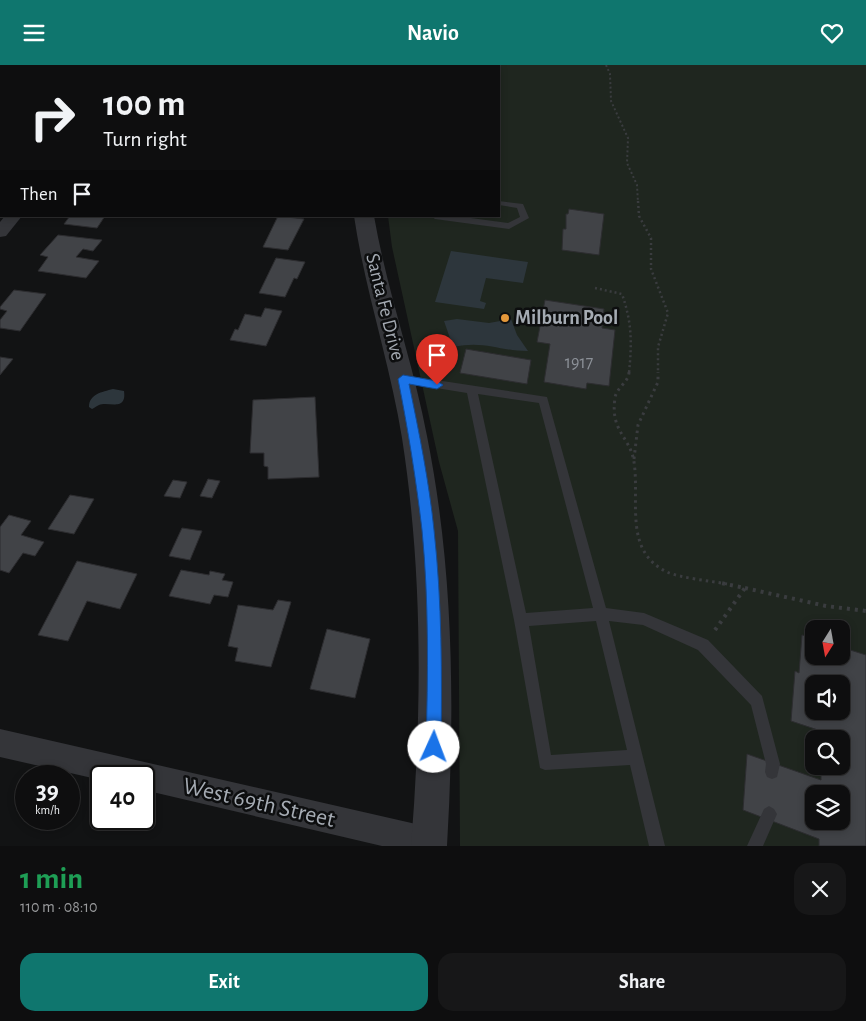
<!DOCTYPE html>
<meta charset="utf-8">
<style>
body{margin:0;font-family:"Alegreya Sans",sans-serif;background:#171718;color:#f1f3f6;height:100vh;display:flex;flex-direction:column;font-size:19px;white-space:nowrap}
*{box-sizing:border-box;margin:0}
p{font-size:16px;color:#9b9c9e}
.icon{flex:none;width:28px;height:28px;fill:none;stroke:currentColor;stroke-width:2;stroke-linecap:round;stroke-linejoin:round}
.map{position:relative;height:781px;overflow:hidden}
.sheet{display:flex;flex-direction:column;background:#0e0e0f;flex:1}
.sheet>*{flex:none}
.guide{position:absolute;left:0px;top:0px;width:500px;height:152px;box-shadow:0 2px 8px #0003,0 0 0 1px #2e2e2f;background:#0e0e0f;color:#f1f3f6;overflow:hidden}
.needle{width:32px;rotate:191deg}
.tools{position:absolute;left:805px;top:555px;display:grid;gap:10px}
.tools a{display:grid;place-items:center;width:45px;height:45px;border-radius:10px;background:#0e0e0f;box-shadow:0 2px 8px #0003,0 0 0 1px #2e2e2f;font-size:25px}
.speed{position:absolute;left:15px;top:700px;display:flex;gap:10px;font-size:25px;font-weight:700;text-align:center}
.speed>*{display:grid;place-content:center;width:65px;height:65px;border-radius:50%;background:#0e0e0f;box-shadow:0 2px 8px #0003,0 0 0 1px #2e2e2f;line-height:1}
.speed small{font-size:12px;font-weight:400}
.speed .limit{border:2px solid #111;border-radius:8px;background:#fff;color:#111}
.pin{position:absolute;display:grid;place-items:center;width:42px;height:42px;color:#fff;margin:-51px -21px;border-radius:50% 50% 50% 0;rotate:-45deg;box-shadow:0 0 5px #0007}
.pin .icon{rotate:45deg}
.me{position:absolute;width:55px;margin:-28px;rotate:2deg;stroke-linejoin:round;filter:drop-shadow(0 0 4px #0008)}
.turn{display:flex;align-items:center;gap:18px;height:105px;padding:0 20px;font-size:22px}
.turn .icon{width:65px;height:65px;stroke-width:2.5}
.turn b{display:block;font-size:35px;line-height:42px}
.then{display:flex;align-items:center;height:48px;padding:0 20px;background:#0003;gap:10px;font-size:19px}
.round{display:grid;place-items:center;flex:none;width:52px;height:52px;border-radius:15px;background:#171718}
.overview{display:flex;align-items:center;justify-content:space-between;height:85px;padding:0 20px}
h1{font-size:30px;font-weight:700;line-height:38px;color:#1e9e55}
.cta{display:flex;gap:10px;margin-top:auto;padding:10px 20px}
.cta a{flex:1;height:58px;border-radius:15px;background:#0f766e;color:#fff;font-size:20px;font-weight:700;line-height:58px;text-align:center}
.cta a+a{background:#171718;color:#f1f3f6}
header{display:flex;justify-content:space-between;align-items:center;height:65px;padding:0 20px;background:#0f766e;color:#fff;font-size:22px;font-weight:700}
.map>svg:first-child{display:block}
.green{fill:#1f261f;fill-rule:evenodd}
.water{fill:#2d363c}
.building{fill:#414347;stroke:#2d2d30;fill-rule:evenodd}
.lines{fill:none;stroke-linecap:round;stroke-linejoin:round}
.path-far3{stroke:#3a3c3f;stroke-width:2;stroke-dasharray:2 2.5;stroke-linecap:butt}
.path-far2{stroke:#3a3c3f;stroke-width:2.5;stroke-dasharray:2 3;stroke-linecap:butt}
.path-far1{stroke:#3a3c3f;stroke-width:3;stroke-dasharray:2.5 4;stroke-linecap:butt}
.path{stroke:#3a3c3f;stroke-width:4;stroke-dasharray:3 5;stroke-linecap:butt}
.service{fill:#343539;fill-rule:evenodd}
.minor{fill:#343539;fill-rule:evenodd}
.tertiary{fill:#343539;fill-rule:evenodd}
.route{fill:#1a73e8;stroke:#114b97}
.poi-dot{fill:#e4983a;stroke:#0d0e0f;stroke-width:2}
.labels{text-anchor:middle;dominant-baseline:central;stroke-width:5;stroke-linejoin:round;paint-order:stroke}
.number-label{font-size:18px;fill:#8c9198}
.street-label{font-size:20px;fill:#a5abb3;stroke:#0d0e0f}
.poi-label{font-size:20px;font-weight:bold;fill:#a5abb3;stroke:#0d0e0f;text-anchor:start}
.near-street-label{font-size:24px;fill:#a5abb3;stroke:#0d0e0f}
</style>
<header><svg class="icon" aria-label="menu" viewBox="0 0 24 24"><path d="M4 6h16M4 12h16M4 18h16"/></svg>Navio<svg class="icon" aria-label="heart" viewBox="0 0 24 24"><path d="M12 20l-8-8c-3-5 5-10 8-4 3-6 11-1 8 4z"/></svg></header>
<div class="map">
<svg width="866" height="781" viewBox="0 0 866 781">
<rect width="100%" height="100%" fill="#121314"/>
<path class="green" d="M389 0H866V781H460L458 466 439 397 392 182 388 151H499V1ZM814 564H841V591H814ZM814 619H841V646H814ZM814 674H841V701H814ZM814 729H841V756H814Z"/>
<g class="water">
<path d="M451 186 528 197 523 218 486 213 480 236 486 238 484 244 435 237Z"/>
<path d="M457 254 489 258 511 254 517 270 528 286C498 286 485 275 453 282L444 256Z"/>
<path d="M113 324 124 326C127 347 108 336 99 340 96 341 95 343 92 344L89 342C89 329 102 327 113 324Z"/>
</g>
<g class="building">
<path d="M569 144 604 149 599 190 562 185 563 164H566V149H568Z"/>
<path d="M70 151H105L97 163 64 159Z"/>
<path d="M278 151 304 154 288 185 263 182Z"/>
<path d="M58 170 102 175 93 186 83 184 76 192 99 196 86 213 38 206 48 192 40 190Z"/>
<path d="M276 193 305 197 297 214 294 213 285 232 259 228Z"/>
<path d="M14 225 46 229 20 266 0 263V255L7 246 0 244V242Z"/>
<path d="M545 235 604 244 602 263 615 265 609 321 587 318 586 324 544 317 550 279 537 277Z"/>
<path d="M265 243 282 246 266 281 230 275 235 264 238 265 245 249 261 252Z"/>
<path d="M466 284 531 295 527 319 460 308Z"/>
<path d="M0 292 13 294 0 310Z"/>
<path d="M315 332 319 412 268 414V402L264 401V388H250L253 335Z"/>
<path d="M208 414 220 416 212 433 200 431Z"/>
<path d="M173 415 187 417 180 433 164 431Z"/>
<path d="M70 430 94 434 74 469 48 464Z"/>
<path d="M9 450 31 456 21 470 44 477 35 491 23 488 9 508 0 505V462Z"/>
<path d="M182 463 202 466 190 495 169 491Z"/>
<path d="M77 496 137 509 120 544 87 536 68 576 38 570Z"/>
<path d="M181 505 209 510 210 506 225 509 222 515 233 517 228 532 214 530 210 539 169 531Z"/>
<path d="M278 535 291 537 271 602 235 596 238 583 228 581 238 540 273 545Z"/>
<path d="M327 564 370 574 355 633 310 624Z"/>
<path d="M802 570 814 573V591H841V582L866 590V781H819V774L743 745 747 689 821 715V701H841V674H821V666L791 656 795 606 799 608ZM814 619H841V646H814ZM814 729H841V756H814Z"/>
</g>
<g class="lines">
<path class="path-far3" d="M606 0 610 9 611 36 628 73 627 98 637 120 638 138"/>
<g class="path-far2">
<path d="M638 136 639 151 651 173V204L668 248 658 282V308"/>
<path d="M595 223 622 229C632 258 632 277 629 308"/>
</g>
<g class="path-far1">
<path d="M629 307C629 317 616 323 615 333 610 367 630 371 634 397 640 436 623 486 667 507 680 513 711 516 727 519"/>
<path d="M634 394 638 360 658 317V307"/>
</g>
<g class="path">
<path d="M745 523 826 541 866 546"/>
<path d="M715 565 745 523 721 518"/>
</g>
<g class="service">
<path d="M499 136 523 139 529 153 509 164 435 154 431 151H456L508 158 520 152 517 143 499 140Z"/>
<path d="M403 310 547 332 606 543 644 548 708 575 762 631 780 699 777 712 772 714 767 712 765 707 766 699 751 640 698 585 643 560 609 556 665 781H649L630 700 545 705 540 703 514 555 467 328 399 317 398 314ZM478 329 539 338 593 543 526 548ZM596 556 627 685 551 690 529 561Z"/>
<path d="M769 741 774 744 777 749 763 781H747L764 744Z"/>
</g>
<g class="minor">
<path d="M5 151H22L6 171 0 172V157Z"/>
<path d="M0 664 429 762 440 766 444 777 442 781H382L144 725V711H101V715L0 692Z"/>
</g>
<g class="tertiary">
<rect x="365" y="0" width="16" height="1"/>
<path d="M354 151H374C387 226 413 297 427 371 454 506 455 644 447 781H411C422 645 423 508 402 373 390 298 365 226 354 151Z"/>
</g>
</g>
<path class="route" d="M403 310 437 316 443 320 437 324 409 319C419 367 429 416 434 465 442 537 442 610 441 682L439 687 434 689 429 687 426 682C428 610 429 536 422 465 416 414 408 364 398 314Z"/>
<circle class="poi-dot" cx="505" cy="253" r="5"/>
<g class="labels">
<g class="number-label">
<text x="579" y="298">1917</text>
</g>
<g class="street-label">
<text transform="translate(385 242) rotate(76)">Santa Fe Drive</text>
</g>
<g class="poi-label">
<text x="515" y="253">Milburn Pool</text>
</g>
<g class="near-street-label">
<text transform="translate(259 738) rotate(13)">West 69th Street</text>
</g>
</g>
</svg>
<div class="tools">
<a><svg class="needle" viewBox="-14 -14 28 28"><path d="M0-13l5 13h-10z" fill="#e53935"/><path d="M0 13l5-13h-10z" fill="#9b9c9e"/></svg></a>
<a><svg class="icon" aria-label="sound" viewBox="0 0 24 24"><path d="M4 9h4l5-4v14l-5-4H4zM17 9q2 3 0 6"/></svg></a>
<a><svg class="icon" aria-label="search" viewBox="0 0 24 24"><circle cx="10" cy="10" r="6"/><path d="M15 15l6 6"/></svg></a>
<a><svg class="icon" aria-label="layers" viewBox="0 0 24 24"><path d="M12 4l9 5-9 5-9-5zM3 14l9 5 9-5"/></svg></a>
</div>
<div class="speed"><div>39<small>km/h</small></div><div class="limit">40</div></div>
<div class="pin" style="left:437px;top:320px;background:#d93025"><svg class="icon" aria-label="arrive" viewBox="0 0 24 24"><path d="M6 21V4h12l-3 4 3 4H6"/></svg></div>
<svg class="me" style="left:434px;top:682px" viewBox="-20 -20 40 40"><circle r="19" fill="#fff"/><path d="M0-13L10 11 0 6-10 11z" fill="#1a73e8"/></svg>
<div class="guide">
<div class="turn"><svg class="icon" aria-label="right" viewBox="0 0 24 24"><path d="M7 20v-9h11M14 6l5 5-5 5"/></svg><div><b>100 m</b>Turn right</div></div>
<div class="then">Then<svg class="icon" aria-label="arrive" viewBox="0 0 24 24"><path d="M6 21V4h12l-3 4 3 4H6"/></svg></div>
</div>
</div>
<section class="sheet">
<div class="overview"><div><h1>1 min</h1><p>110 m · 08:10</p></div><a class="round"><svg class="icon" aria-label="close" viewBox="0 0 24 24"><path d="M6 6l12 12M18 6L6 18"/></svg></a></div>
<div class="cta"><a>Exit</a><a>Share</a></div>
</section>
